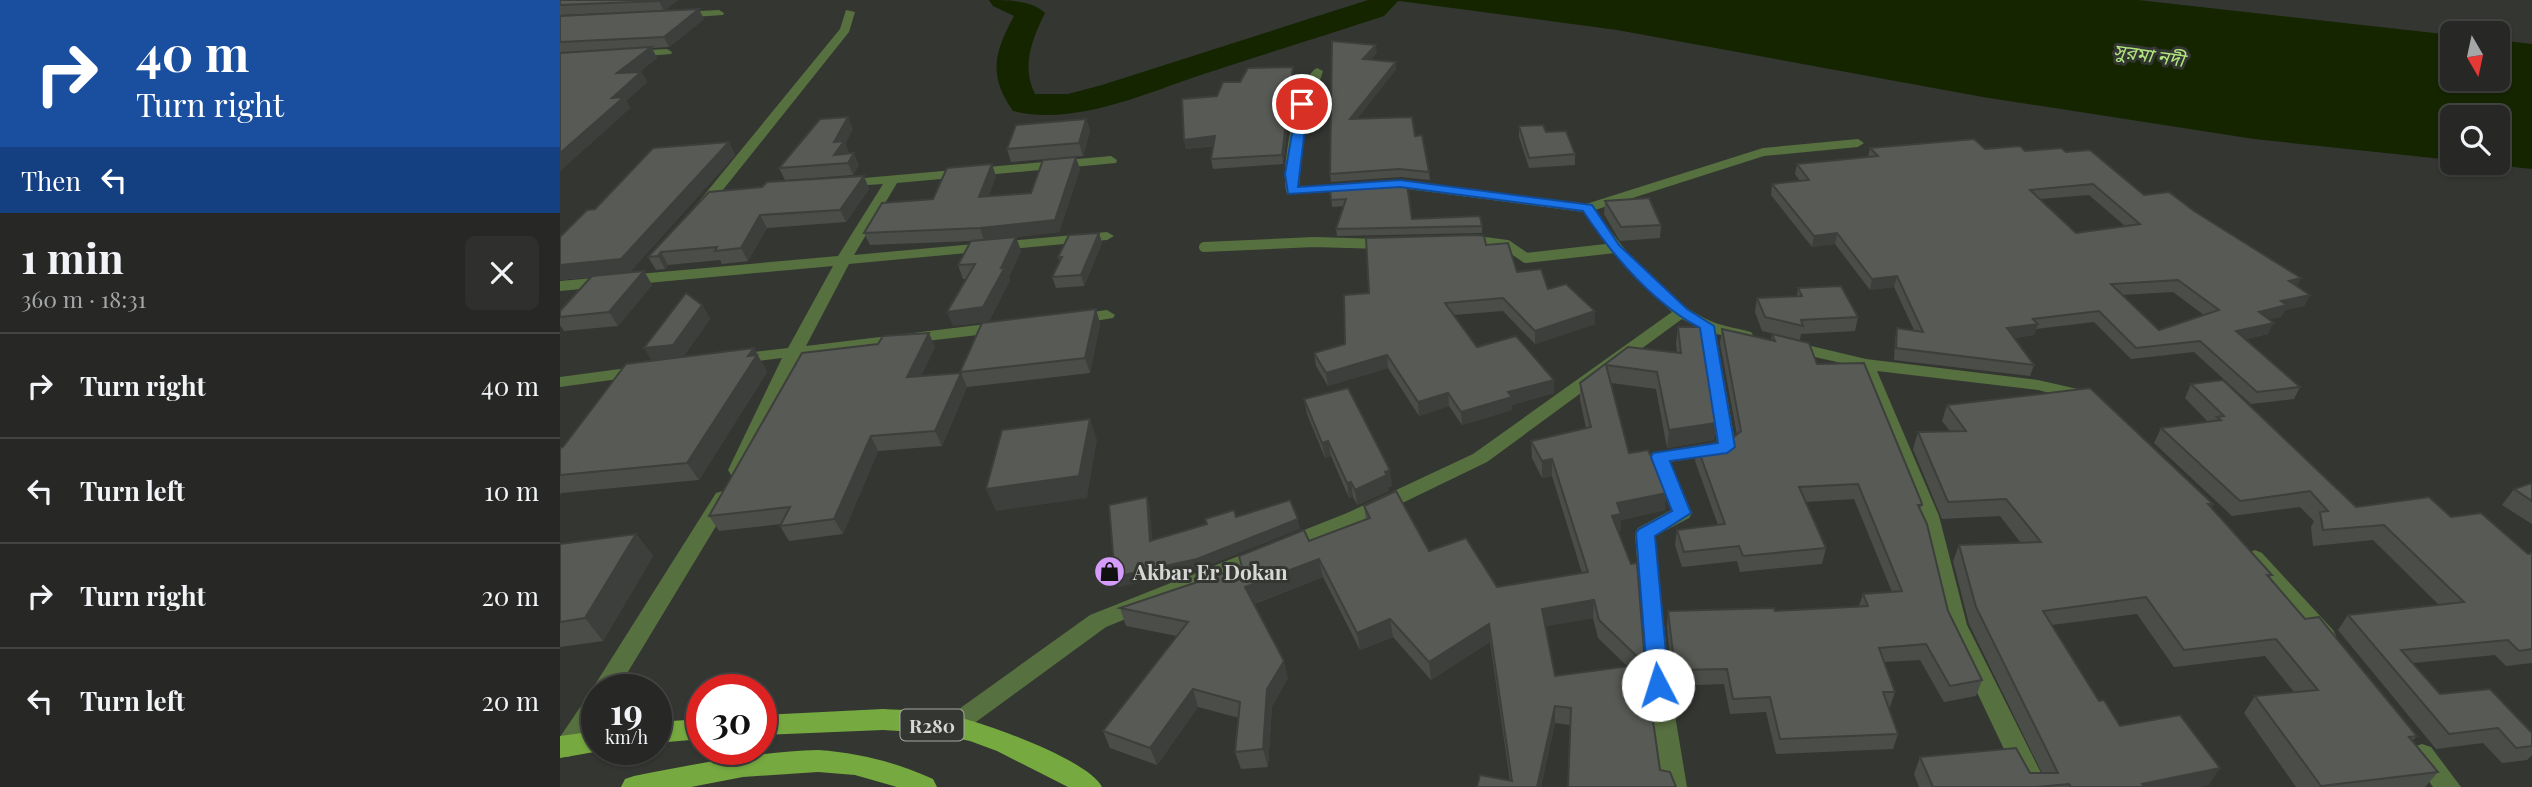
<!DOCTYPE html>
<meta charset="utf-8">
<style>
body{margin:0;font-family:"Playfair Display","Noto Sans Bengali",serif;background:#2f302e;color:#f1f3f6;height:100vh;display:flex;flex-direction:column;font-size:26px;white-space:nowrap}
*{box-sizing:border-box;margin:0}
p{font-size:23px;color:#a4a6a7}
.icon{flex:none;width:38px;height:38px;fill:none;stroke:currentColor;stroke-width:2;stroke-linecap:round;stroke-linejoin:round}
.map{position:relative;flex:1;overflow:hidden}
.side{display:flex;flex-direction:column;background:#272826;width:560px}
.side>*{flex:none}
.top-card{background:#1a4fa0;color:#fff;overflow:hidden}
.needle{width:46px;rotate:171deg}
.buttons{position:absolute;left:1880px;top:21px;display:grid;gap:14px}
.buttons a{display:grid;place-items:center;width:70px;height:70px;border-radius:10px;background:#272826;box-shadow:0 2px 5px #0004,0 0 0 2px #434443;font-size:35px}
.speed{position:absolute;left:21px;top:674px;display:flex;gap:14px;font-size:35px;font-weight:700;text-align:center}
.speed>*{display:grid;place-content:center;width:91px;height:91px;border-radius:50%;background:#272826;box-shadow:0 2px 5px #0004,0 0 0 2px #434443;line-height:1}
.speed small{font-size:18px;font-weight:400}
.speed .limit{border:10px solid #d22;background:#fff;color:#111}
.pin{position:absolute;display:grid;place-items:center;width:60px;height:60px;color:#fff;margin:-30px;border:4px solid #fff;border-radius:50%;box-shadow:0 2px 7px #0007}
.me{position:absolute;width:77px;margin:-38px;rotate:355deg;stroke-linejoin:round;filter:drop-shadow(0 0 5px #0008)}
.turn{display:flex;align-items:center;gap:24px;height:147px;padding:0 21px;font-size:32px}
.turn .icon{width:91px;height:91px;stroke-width:2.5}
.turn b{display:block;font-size:49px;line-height:60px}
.then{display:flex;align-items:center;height:66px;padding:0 21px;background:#0003;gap:14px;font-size:26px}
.round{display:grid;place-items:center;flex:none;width:74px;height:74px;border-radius:10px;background:#2f302e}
.headline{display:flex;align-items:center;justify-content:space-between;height:119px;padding:0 21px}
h1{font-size:42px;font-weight:700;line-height:52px}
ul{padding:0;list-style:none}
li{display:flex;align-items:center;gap:21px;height:105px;padding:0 21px;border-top:2px solid #434443}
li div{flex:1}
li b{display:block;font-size:26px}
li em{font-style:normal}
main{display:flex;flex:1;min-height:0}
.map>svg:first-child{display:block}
.water{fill:#142500}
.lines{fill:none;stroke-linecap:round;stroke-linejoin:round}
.river{fill:#142500;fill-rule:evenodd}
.lane{stroke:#57703f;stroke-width:10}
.street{fill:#57703f;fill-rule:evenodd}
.primary{fill:#76a93f;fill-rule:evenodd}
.wall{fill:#4b4d49;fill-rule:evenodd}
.shaded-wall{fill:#3d3f3c}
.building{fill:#575a55;stroke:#3d3f3c;stroke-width:2;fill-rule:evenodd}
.route{fill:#1a73e8;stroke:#114b97;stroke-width:2}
.labels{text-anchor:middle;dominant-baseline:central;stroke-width:6;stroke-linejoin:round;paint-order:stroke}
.far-water-label{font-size:19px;font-style:italic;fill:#b2e680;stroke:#343632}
.shield{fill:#343632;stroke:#a6a7a5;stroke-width:2}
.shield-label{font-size:19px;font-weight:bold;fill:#d7d8d6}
.poi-label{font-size:21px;font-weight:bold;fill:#d7d8d6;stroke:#343632;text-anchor:start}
</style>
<main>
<section class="side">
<div class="top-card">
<div class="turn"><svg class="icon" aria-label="right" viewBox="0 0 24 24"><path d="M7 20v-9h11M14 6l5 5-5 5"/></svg><div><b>40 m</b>Turn right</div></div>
<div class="then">Then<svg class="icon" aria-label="left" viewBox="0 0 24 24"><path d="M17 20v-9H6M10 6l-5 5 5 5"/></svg></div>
</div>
<div class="headline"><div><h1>1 min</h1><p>360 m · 18:31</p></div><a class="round"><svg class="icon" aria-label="close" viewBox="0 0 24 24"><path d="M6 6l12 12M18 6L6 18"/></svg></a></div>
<ul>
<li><svg class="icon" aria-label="right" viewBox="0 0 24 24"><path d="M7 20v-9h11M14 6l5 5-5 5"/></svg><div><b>Turn right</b></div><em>40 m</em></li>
<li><svg class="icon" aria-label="left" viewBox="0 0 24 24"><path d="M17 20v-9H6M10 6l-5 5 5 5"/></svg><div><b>Turn left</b></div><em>10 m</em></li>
<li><svg class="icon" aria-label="right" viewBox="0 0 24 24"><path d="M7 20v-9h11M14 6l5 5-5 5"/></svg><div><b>Turn right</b></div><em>20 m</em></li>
<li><svg class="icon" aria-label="left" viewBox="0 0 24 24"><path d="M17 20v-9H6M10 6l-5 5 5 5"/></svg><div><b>Turn left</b></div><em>20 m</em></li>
</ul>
</section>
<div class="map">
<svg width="1972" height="787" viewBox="0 0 1972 787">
<rect width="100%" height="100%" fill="#343632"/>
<path class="water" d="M832 0H1578L1892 35V79H1937V40L1972 44V169L1917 163H1937V117H1892V160L1694 139 1423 97 1057 30Z"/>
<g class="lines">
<path class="river" d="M429 0C448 0 472 0 485 13 472 39 461 67 475 94H508L542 85 808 0H839L824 16C766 35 708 53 650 72 590 91 517 127 453 111 428 75 434 53 454 16L433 6Z"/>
<g class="lane">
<path d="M910 240 947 245 966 258 1055 248"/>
<path d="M644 247 754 242 822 244"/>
</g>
<g class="street">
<path d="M159 10 164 13 163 15 119 18 114 15 119 12Z"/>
<path d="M286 10 295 12 289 32 146 211H136V205L280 29Z"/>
<path d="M107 49 112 52 111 54 72 57 67 54 72 51Z"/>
<path d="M757 68 763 71 744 130 739 187 840 180 1026 204 1203 148 1298 139 1304 143 1298 147 1204 156 1035 210C1066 253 1104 301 1153 322 1165 327 1178 328 1191 332L1193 335 1185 340 1156 334 1176 447 1167 453 1110 462 1132 513 1129 518 1095 536 1110 685 1127 787H1101L1086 685 1075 533 1078 528 1111 510 1090 457 1092 453 1157 442 1139 328 1122 319 927 462 801 523 546 627 401 733 393 736 385 733 381 726 385 719 530 615 787 513 913 454 1112 312 1075 278 1023 212 840 188 727 194C719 174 737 77 757 68Z"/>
<path d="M551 156 557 160 556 163 337 183 294 255 547 232 554 236 547 240 289 264 246 346 443 322 451 327 443 332 240 356 188 470 185 475H171L168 470 222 358 176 364 168 359 176 354 228 348 273 266 0 291V281L278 256 323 184 277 187 275 184 282 180Z"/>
<path d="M547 310 555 315 553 318 516 324 508 319 516 314Z"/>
<path d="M1230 341 1306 359 1478 380 1535 393 1538 397 1529 403 1478 390 1317 371 1379 516 1407 625 1488 787H1462L1385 625 1359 516 1299 367 1224 350 1222 346 1224 342Z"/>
<path d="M82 366 88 367 91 371 88 375 0 387V377Z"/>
<path d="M163 491 170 493 173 498 57 690H37V722L17 754 8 757 0 754V737L29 694 33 692 36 683 156 493Z"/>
<path d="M1695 550 1702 553 1773 630 1776 636 1773 642 1765 645 1757 642 1688 563 1685 558 1688 553Z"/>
<path d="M1862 744 1871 747 1901 787H1873L1850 755 1853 747Z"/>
</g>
<g class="primary">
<path d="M323 709C346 710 370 711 393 716 423 722 529 760 542 787H508L437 751 410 741 371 733 323 730 201 735V715Z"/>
<path d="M142 719V739L96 743V722Z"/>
<path d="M37 731V749L46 750 0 758V736Z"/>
<path d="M258 750C300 753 335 762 373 779L377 787H337L295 775 258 772 183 777 131 787H61L65 779 74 776C135 764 196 752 258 750Z"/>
</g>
</g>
<g class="wall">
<path d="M0 0H118L104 11 0 15Z"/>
<path d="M0 16 144 19 109 47 92 48 97 58 79 72H81L87 82 66 101 70 108 0 171Z"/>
<path d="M772 41 817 52 810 60 836 62V69L797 119 855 136 869 172 870 180 840 177 771 182 770 174Z"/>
<path d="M734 76 723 164 653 169 651 159 654 146 626 149 624 140 657 96 680 82Z"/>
<path d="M526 119 530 131 523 156 451 162 447 149Z"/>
<path d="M959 126 986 132 1015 154V165L969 168 959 137Z"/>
<path d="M293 129 285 144 289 153 299 165 293 175 225 180 219 168Z"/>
<path d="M169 142 175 155 70 272 84 271 92 285 58 326 4 331 0 325V311L31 277 0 280V237Z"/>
<path d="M1310 148 1425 149 1506 152 1584 195 1634 211 1750 295 1744 306 1725 310 1721 317 1709 319 1708 334 1686 339 1740 387 1734 399 1691 404 1634 352 1571 359 1534 322 1476 329 1474 335 1454 338 1474 365 1470 376 1334 360 1335 339 1337 328 1354 330 1334 287 1310 290 1275 244 1252 247 1211 195 1212 184 1240 181 1235 174 1237 164 1308 157ZM1529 195 1565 226 1516 233 1480 199ZM1613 292 1644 315 1599 330 1562 295Z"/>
<path d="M520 169 499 232 456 237 461 251 449 277 450 281 393 326 406 279H403L398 265 411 241 310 245 304 233 373 199 436 176 428 197 471 193Z"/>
<path d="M304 176 309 189 286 222 207 228 188 261 162 264 160 260 108 265 105 269 96 270 88 257Z"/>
<path d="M770 188 852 219 922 226V233L777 236 776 229 784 206 772 207Z"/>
<path d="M1045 201 1101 225 1100 238 1060 241 1044 214Z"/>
<path d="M539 233 542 243 524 286 496 288 492 277 500 261 498 257Z"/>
<path d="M957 272 988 289 1035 324 975 344 943 311 894 315 917 347 994 380V393L952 405V410L902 425 889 406 859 416 828 368 768 386 756 366 754 353 785 344 809 293Z"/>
<path d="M1238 288 1298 317 1295 331 1241 334 1240 340 1202 331 1195 312 1197 298 1237 296Z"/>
<path d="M142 305 150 319 123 357 194 348 207 372 139 480 1 493 0 495V448L3 447 92 361Z"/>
<path d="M536 309 540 324 530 373 407 387 382 446 318 451 283 534 229 541 220 526 221 524 159 531 149 516 375 347 361 376 400 373Z"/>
<path d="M1118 327 1156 423 1154 440 1107 448 1096 389 1051 383 1069 453 1105 510 1061 520 1060 532H1059L1085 664 1100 770 1116 785 1010 725 995 723 981 787 950 781 930 642 871 680 833 637 800 650 763 577 694 604 728 678 712 706 708 767 681 769 675 752 679 718 638 707 597 765 550 748 543 731 617 636 566 626 560 608 682 567 806 520 804 506 869 551 937 587 1022 573 992 476 982 478 972 458 971 441 1026 428 1020 400V383L1068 347 1117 352 1116 343ZM1033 618 1038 638 1067 666 995 676 985 626Z"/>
<path d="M1162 329 1211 340 1212 334 1257 364 1362 505 1360 510 1388 611 1422 680 1416 696 1384 702 1360 660 1324 662 1335 692 1330 707H1329L1338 734 1333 749 1216 754 1206 712 1170 714 1164 684 1113 686 1107 627 1108 611H1215L1299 606 1303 594 1332 592 1294 499 1245 502 1266 548 1262 564 1180 572 1177 561 1122 567 1115 545 1117 530 1158 525 1135 461 1137 446 1170 440 1177 435 1160 343Z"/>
<path d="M1631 384 1796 507 1891 517 1968 554 1972 553V663L1946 666 1935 655 1853 663 1880 694 1972 733V755L1967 760 1942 763 1923 743 1876 749 1778 630 1788 615 1879 605 1813 540 1753 546 1751 527 1754 521 1740 507 1672 516 1594 443 1601 428 1648 422 1625 398Z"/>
<path d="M744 399 832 486 828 487 829 491 797 505 793 497 789 498 771 456 765 458 747 414Z"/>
<path d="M1387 405 1653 504 1651 507 1712 575 1710 578 1745 619 1857 736 1852 741 1878 772 1865 787H1736L1684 713 1695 696 1734 692 1705 656 1614 667 1577 614 1492 625 1539 701 1560 726 1649 785 1638 787H1359L1354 774 1360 757 1470 773H1482L1409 624 1393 561 1399 545 1461 543 1440 516 1382 519 1353 449 1358 432 1390 431 1382 421Z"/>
<path d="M1972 483V524L1942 505 1954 489Z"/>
<path d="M76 534 93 556 43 641 0 647V544Z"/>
</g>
<g class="shaded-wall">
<path d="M101 0H118L104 11 99 1Z"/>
<path d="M139 9 144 19 109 47 104 37Z"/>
<path d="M816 45 817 52 804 66 803 59Z"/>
<path d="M91 47 97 58 63 84 57 73Z"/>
<path d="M836 62V69L791 127 790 119Z"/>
<path d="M733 67 734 76 723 164 722 155Z"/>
<path d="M81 72 87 82 66 101 70 108 0 171V153L52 98Z"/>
<path d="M288 117 293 129 285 144 289 153 274 155V142Z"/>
<path d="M526 119 530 131 523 156 519 143Z"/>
<path d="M655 136 657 145 626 149 624 140Z"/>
<path d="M169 142 175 155 70 272 0 280V265Z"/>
<path d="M294 153 299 165 293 175 288 163Z"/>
<path d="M516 157 520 169 499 232 456 237 461 251 449 277 450 281 429 322 393 326 387 312 443 272 424 240 420 228 495 220Z"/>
<path d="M432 164 436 176 424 210 419 197Z"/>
<path d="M304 176 309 189 286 222 280 210Z"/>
<path d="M200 215 207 228 188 261 181 248Z"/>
<path d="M539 233 542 243 524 286 521 275Z"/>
<path d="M1277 233 1275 244 1252 247 1254 236Z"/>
<path d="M101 252 108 265 105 269 98 256Z"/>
<path d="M84 271 92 285 58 326 49 312Z"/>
<path d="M1337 276 1334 287 1310 290 1312 279Z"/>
<path d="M1741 278 1736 289 1729 281Z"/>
<path d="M1750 295 1744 306 1725 310 1721 317 1693 323 1699 312 1721 301Z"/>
<path d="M142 305 150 319 122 359 93 363 84 348Z"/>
<path d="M536 309 540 324 530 373 525 358Z"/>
<path d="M1035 311V324L975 344V331Z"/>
<path d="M1714 323 1708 334 1670 342 1676 331Z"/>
<path d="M1478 324 1474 335 1443 340 1447 328Z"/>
<path d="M369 333 375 347 354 392 347 377Z"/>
<path d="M194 348 207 372 139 480 127 463Z"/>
<path d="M827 355 828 368 768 386 766 373Z"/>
<path d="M401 373 407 387 382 446 375 431Z"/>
<path d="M994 380V393L952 405V410L902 425 901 412 948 392Z"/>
<path d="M888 393 889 406 859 416 858 402Z"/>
<path d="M530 419 537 440 527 498 436 511 426 489Z"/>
<path d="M1156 423 1154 440 1107 448 1109 430Z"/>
<path d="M311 436 318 451 283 534 274 519Z"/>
<path d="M768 441 771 456 765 458 762 443Z"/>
<path d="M992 459V476L982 478V461Z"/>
<path d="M830 470 832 486 828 487 829 491 797 505 795 490 825 472Z"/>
<path d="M791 482 793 497 789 498 787 483Z"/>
<path d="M1107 493 1105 510 1061 520 1060 532 1051 533 1052 516 1057 503Z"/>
<path d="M587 497 590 507 593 551 590 541Z"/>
<path d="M738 519 740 529 640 569 559 587 555 577Z"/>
<path d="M76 534 93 556 43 641 25 618Z"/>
<path d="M759 559 763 577 690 605 685 587Z"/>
<path d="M1034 600 1033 618 982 627V609Z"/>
<path d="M830 619 833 637 800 650 797 633Z"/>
<path d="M929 624 930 642 871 680 869 662Z"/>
<path d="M724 661 728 678 712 706 708 767 703 749 707 689Z"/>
<path d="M633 689 638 707 597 765 590 748Z"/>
<path d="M995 706V723L981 787H977Z"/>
<path d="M1660 768 1649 785 1638 787H1581L1582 784Z"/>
</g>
<g class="building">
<path d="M0 0H101L99 1 0 5Z"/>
<path d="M139 9 104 37 0 42V16Z"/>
<path d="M772 41 816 45 803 59 836 62 790 119 852 117 855 136 862 135 869 172 839 169 770 174Z"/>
<path d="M91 47 57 73 81 72 52 98 64 97 0 153V53Z"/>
<path d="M733 67 722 155 651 159 655 136 624 140 622 99 657 96 663 82H680L688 68Z"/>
<path d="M288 117 274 142 284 141 274 155 294 153 288 163 219 168 260 119Z"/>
<path d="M526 119 519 143 447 149 456 125Z"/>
<path d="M983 125 986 132 1006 131 1015 154 969 158 959 126Z"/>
<path d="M1414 139 1425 149 1460 146 1465 151 1501 148 1506 152 1530 150 1584 195 1609 192 1634 211 1741 278 1729 281 1750 295 1721 301 1727 305 1699 312 1714 323 1676 331 1740 387 1697 392 1640 341 1576 348 1539 311 1473 319 1478 324 1447 328 1474 365 1336 348 1337 328 1363 332 1337 276 1312 279 1277 233 1254 236 1212 184 1249 180 1237 164 1318 156 1310 148ZM1533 184 1580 224 1516 233 1470 190ZM1618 280 1659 310 1599 330 1551 284Z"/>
<path d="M169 142 61 259 0 265V237L27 210 35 209 93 148Z"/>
<path d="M516 157 495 220 420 228 304 233 322 203 373 199 387 168 432 164 419 197 471 193 483 160Z"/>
<path d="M304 176 280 210 200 215 181 248 155 251 157 247 101 252 98 256 88 257 149 192 202 187 207 182Z"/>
<path d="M839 184 847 185 852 219 920 216 922 226 776 229 786 199 771 200 770 188Z"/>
<path d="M1089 198 1101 225 1061 227 1045 201Z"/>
<path d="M539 233 521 275 492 277 502 257H498L509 235Z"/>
<path d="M917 235 924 236 926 245 948 243 957 272 981 269 988 289 1006 284 1035 311 975 331 943 298 885 303 917 347 956 336 994 380 948 392 952 397 901 412 888 393 858 402 827 355 766 373 754 353 785 344 784 295 809 293 806 238Z"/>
<path d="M456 237 441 268 445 267 423 307 387 312 415 264 398 265 411 241Z"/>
<path d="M84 271 49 312 0 317V311L32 276Z"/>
<path d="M1281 286 1298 317 1241 320 1243 326 1205 317 1197 298 1242 296 1238 288Z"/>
<path d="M126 293 142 305 113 345 84 348Z"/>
<path d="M536 309 525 358 400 372 422 323Z"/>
<path d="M1118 327H1141L1156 423 1109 430 1097 372 1046 365 1069 453 1088 450 1107 493 1057 503 1061 514 1052 516 1071 564 1077 563 1085 664 1039 620 1034 600 982 609 995 676 1085 664 1100 770 1110 772 1116 787H1008L1011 708 995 706 977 787H917L920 775 952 781 929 624 869 662 830 619 797 633 759 559 685 587 724 661 707 689 703 749 675 752 680 702 633 689 590 748 543 731 628 622 560 608 682 567 679 556 744 530 749 541 810 518 804 506 836 491 869 551 906 538 937 587 1028 572 992 459 982 461 971 441 1031 427 1020 383 1068 347 1121 353Z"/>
<path d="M1162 329 1215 341 1212 334 1249 343 1257 364 1304 363 1361 501 1362 505H1358L1367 524 1388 611 1422 680 1390 686 1366 644 1319 648 1335 692H1323L1338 734 1220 739 1210 697 1173 699 1167 669 1115 670 1108 611 1214 608 1215 611 1308 606 1303 594 1342 591 1298 484 1239 487 1266 548 1183 556 1179 546 1124 552 1117 530 1165 524 1137 446 1170 440 1181 431Z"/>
<path d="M369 333 347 377 401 373 375 431 311 436 274 519 220 526 230 507 149 516 242 353 318 344 323 336Z"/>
<path d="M194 348 188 356 197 355 127 463 0 475V448L3 447 66 364Z"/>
<path d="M1663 380 1796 507 1869 497 1891 517 1921 513 1968 554 1972 553V649L1959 651 1948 640 1841 650 1880 694 1930 689 1972 733V746L1956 748 1938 728 1889 734 1788 615 1904 602 1824 525 1763 530 1760 512 1768 511 1750 491 1680 501 1601 428 1661 420 1657 417 1664 416 1631 384Z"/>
<path d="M788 388 830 470 825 472 827 475 795 490 791 482 787 483 768 441 762 443 744 399Z"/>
<path d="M1530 388 1653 504H1648L1712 575H1707L1745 619 1759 617 1857 736 1849 737 1878 772 1761 786 1695 696 1758 690 1716 639 1624 650 1586 597 1483 611 1539 701 1544 700 1560 726 1620 715 1660 768 1582 784 1584 787H1511L1509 784 1477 787H1373L1360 757 1456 748 1470 773H1498L1416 607 1399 545 1481 542 1446 499 1388 502 1358 432 1406 431 1387 405Z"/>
<path d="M530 419 519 476 426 489 442 430Z"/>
<path d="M1972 483V501L1954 489Z"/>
<path d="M587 497 590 541 647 524 645 519 674 510 676 517 730 500 738 519 637 559 555 577 549 505Z"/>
<path d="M76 534 25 618 0 622V544Z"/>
</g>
<path class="route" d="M742 101 748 104 738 187 840 180 1032 205 1059 245 1127 309 1154 326 1175 447 1167 453 1110 461 1131 513 1095 536 1109 685 1106 691 1098 694 1091 691 1088 685 1076 533 1079 529 1112 511 1091 457 1093 453 1158 443 1140 328C1091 302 1053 256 1023 211L840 187 728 194 725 174 737 104Z"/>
<defs>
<symbol id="shop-disc" viewBox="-11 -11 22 22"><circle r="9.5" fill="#d59cfb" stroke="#343632"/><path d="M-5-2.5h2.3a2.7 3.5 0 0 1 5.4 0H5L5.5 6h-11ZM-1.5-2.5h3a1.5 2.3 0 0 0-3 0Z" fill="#111"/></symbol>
</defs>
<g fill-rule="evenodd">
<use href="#shop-disc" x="532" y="554" width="35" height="35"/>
</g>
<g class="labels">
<g class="far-water-label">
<text transform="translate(1589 54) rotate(8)">সুরমা নদী</text>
</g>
<rect class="shield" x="340.5" y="709.5" width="63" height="31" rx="5"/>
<g class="shield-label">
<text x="372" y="725">R280</text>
</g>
<g class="poi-label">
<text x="573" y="571">Akbar Er Dokan</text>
</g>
</g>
</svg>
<div class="buttons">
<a><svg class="needle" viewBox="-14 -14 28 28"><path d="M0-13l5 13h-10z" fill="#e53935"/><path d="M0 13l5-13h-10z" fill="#a4a6a7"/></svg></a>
<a><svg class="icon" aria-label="search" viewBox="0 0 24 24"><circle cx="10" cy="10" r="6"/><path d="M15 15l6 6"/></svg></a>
</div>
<div class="speed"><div>19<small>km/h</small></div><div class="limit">30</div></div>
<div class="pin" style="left:742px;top:104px;background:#d93025"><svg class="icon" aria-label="arrive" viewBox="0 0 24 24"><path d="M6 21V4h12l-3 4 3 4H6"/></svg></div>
<svg class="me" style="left:1098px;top:685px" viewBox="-20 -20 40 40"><circle r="19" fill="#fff"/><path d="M0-13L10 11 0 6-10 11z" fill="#1a73e8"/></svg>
</div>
</main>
